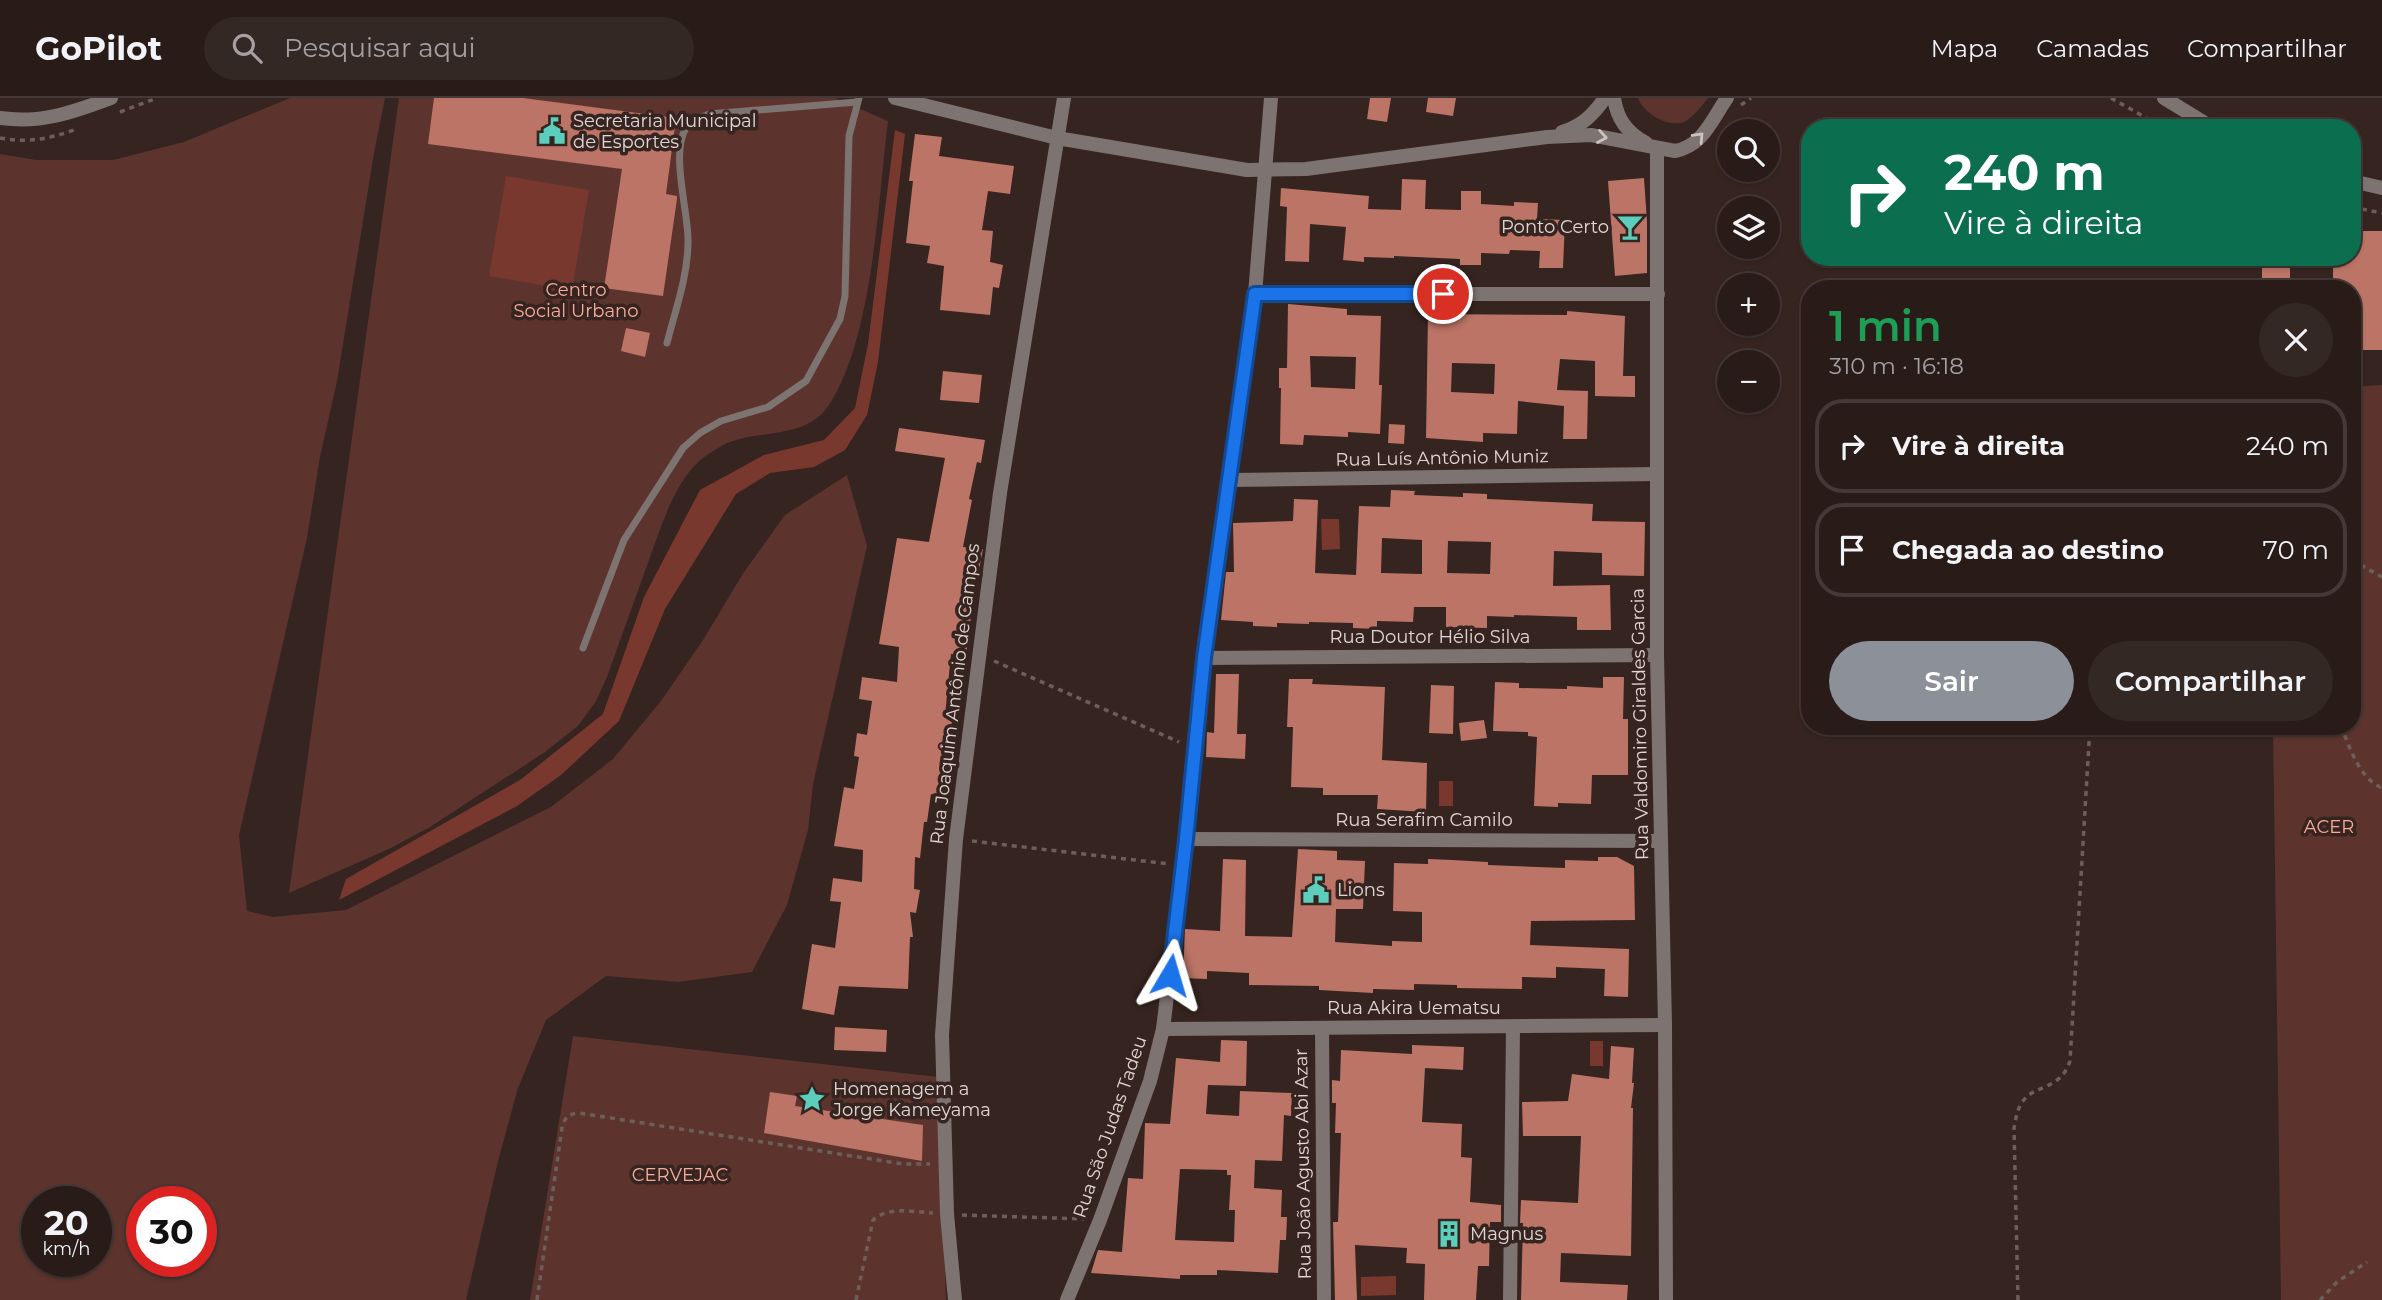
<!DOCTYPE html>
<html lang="pt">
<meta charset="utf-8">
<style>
body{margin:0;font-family:Montserrat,sans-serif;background:#342825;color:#f1f3f6;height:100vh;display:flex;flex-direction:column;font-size:26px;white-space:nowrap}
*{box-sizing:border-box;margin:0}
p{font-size:23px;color:#a5a1a2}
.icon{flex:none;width:38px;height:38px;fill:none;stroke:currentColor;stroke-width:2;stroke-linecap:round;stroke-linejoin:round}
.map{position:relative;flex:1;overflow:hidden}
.details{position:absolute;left:1801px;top:182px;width:560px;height:455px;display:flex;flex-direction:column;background:#281b18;border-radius:28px;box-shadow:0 2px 5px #0004,0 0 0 2px #443937}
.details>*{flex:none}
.guide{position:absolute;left:1801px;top:21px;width:560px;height:147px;border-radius:28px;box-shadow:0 2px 5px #0004,0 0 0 2px #443937;background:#0b6e4f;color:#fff;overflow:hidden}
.tools{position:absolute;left:1717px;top:21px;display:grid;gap:14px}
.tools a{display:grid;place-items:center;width:63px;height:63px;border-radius:50%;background:#281b18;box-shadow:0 2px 5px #0004,0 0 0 2px #443937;font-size:35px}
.speed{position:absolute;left:21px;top:1088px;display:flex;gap:14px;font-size:35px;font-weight:700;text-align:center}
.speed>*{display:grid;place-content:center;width:91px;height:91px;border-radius:50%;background:#281b18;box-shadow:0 2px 5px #0004,0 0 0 2px #443937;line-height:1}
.speed small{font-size:18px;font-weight:400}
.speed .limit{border:10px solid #d22;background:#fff;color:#111}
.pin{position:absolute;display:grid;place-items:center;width:60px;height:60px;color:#fff;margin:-30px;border:4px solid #fff;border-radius:50%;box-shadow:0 2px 7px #0007}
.me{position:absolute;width:77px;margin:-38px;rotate:7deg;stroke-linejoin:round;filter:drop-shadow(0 0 5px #0008)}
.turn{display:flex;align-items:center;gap:24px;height:147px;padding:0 28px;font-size:32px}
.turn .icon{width:91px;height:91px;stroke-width:2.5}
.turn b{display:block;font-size:49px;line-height:60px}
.round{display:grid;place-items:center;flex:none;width:74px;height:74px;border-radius:37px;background:#342825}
.summary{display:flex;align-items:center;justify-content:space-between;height:119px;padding:0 28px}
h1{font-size:42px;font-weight:600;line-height:52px;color:#1e9e55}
.primary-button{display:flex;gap:14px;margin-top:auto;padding:14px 28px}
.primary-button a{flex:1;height:80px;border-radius:42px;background:#8c9099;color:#fff;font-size:28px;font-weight:600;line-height:80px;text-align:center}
.primary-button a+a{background:#342825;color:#f1f3f6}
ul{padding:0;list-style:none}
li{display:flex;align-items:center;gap:21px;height:94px;margin:0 14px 10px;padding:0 14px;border:4px solid #443937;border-radius:28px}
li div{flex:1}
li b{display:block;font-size:26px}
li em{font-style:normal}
header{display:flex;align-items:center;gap:42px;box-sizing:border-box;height:98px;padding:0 35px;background:#281b18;border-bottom:2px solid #443937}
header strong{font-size:33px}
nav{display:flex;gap:38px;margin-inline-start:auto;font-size:24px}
.search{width:490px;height:63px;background:#342825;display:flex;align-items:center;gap:18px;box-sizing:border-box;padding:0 24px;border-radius:38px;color:#a5a1a2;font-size:26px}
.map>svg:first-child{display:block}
.green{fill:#5c342d;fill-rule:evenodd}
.water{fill:#79382d}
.building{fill:#bb7466;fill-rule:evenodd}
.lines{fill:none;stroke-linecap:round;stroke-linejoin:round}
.path{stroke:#6e5e5b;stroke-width:3.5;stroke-dasharray:5 5;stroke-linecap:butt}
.lane{stroke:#7d7371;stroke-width:7}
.street{stroke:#7d7371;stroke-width:14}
.oneway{stroke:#cec2bf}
.route-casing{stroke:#114b97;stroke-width:18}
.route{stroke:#1a73e8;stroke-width:12}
.labels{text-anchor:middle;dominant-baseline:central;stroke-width:7;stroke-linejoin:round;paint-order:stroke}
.poi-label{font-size:18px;fill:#e2d6d3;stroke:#362420;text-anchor:start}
.park-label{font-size:18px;fill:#fbab9b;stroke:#362420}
.street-label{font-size:18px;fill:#e2d6d3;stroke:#362420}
</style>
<header>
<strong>GoPilot</strong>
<div class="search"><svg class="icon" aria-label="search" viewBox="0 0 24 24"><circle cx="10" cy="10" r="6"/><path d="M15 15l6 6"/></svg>Pesquisar aqui</div>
<nav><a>Mapa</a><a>Camadas</a><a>Compartilhar</a></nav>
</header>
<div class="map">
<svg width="2382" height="1202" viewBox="0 0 2382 1202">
<rect width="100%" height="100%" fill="#362420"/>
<g class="green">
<path d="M290 0H385L374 55 337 283 320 359 307 440 239 737 247 813 273 819 346 812 551 709 613 661 661 603 703 542 742 477 785 417 847 377 867 448 813 686 808 732 787 807 752 874 678 884 606 878 546 922 518 990 498 1063 466 1202H0V56L36 62H113L184 44ZM37 1104H96V1164H37ZM142 1104H201V1164H142Z"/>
<path d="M399 0H835L888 23C878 103 873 240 829 307 805 343 758 330 723 347 711 354 698 362 690 373 670 398 661 430 650 459 636 499 621 539 607 579L596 603 578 628 545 654 430 729 391 750 289 795Z"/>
<path d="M1638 0H1708C1702 7 1693 20 1684 24 1668 30 1643 15 1638 0Z"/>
<path d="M2382 287V1202H2281L2273 628H2352V289Z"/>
<path d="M573 938 938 979 946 1202H530Z"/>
</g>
<g class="water">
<path d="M895 32 905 36 878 264 867 317 845 352 814 369 770 375 736 396 665 511 619 623 561 677 517 708 339 802 346 781 520 682 603 616 644 499 700 392 764 357 824 342 855 310 868 246Z"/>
<path d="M506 78 589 92 572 192 489 178Z"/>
<path d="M1321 421H1339L1340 451 1322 452Z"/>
<rect x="1439" y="683" width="14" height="25"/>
<rect x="1590" y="943" width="13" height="25"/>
<path d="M1396 1178V1197L1361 1198V1179Z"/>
</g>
<g class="building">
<path d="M434 0H523L676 20 666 96 677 98V101L663 198 604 190 622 71 428 46Z"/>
<path d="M1370 0H1391L1387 24 1367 21Z"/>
<path d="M1428 0H1456L1453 18 1426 14Z"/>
<path d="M915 36 942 39 939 58 1014 68 1010 96 988 93 982 132 993 133 990 164 1003 167 999 190 993 189 990 217 940 212 944 168 927 165 930 148 906 145 913 83H909Z"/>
<path d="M1644 80 1647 124V175L1615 178 1608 83Z"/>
<path d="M1402 81 1426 82 1425 111 1461 112V93H1481V106L1514 108V104L1538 105 1537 121 1565 122 1563 170H1539L1540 153 1510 152 1509 156 1481 155V167H1460V161L1394 158V160L1364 159V164L1343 162 1346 129 1310 126 1309 164 1285 163 1287 109 1280 108 1281 90 1369 98 1368 111 1401 112Z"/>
<path d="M2352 133H2382V252H2352V191H2333V159H2352Z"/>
<rect x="2262" y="159" width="28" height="32"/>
<path d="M1288 206 1347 211V217L1381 218 1379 287H1382L1380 336 1348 334V339L1304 337 1303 347 1280 346 1281 290H1279V270H1287ZM1310 258 1356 259 1355 291 1311 289Z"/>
<path d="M1567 213 1625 218 1623 278H1635V299L1595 298V263L1560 261 1557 292 1588 293 1587 341H1563L1564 308 1518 303 1517 336 1483 335V344L1426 340 1428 216 1567 217ZM1452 265 1495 266 1494 296 1451 294Z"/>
<path d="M626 230 650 235 645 259 621 253Z"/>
<path d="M943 273 982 277 979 305 940 302Z"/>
<path d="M1389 326 1405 327 1404 346 1388 345Z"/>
<path d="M899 330 985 342 981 365 977 364 969 401 972 402 963 449 983 451 973 502 966 558 951 556 945 618 953 619 949 639 945 638 940 674 945 675 941 698 931 696 927 724H924L920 760 915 759 914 791 920 792 916 815 910 814 913 839H910L908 891 839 888 834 917 802 911 812 846 835 850 841 804 830 803 833 780 862 784 863 752 834 748 844 689 854 691 859 659 854 658 857 635 867 637 872 603 859 601 862 579 897 584 899 549 879 546 897 440 929 444 945 360 895 353Z"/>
<path d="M1391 392 1415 393 1414 397 1463 399V395L1487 396V401L1593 406 1592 423 1645 424 1644 478 1602 477V455L1554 453 1553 488 1610 487 1611 532H1577V519L1514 517V519L1487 518V530L1446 529V509H1414L1413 524 1377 523V531L1353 530V525L1309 524V526L1277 525V529L1253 528V524L1221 522 1226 474H1234L1233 425 1293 423 1294 401 1318 402 1315 475 1356 477 1359 408 1390 409ZM1382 440 1422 442V476L1381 475ZM1448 443 1491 444 1490 476 1447 475Z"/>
<path d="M1216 576H1239L1237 636H1246L1245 661 1206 659 1207 634 1214 635Z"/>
<path d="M1603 579H1624L1623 621H1628V677H1592L1591 706 1558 705V709L1534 708 1537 639 1528 638V634L1493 633 1495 584 1519 585V590L1567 591V588L1603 590Z"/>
<path d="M1289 581H1313L1312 586 1385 589 1382 662 1427 665 1426 714 1377 711 1378 697H1323V690L1291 689 1293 629H1287Z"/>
<path d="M1431 587 1454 588 1453 636 1429 635Z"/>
<path d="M1484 622 1487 640 1461 643 1459 625Z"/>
<path d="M1298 751 1337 753V762L1365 763 1363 811H1336L1335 844 1392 848V843L1422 844V814L1393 813 1394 765 1428 766V761L1452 762 1488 764V767L1565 770V762L1598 763V759H1617L1634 768 1635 822 1531 823 1530 847 1629 851 1628 899 1604 898 1605 871 1556 869V880L1522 879V891L1457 890V887L1414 886V892L1373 891V895L1319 892V888L1249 887V875L1207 873V881L1183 880 1185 831 1220 833 1223 761 1246 762 1245 838 1292 839Z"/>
<path d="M835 929 887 932 886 954 834 952Z"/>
<path d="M1221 942 1247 943 1246 988 1208 987 1206 1016 1239 1018 1240 993 1292 995 1291 1018 1284 1017 1282 1063 1255 1062 1254 1090 1282 1092 1281 1119H1287L1286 1142H1280L1278 1175 1217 1172V1177H1180V1181L1091 1175 1098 1152 1122 1154 1128 1080 1143 1081 1145 1025 1170 1026 1176 960 1220 964ZM1180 1071 1227 1072V1077H1231L1229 1112H1235L1234 1144 1175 1142Z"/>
<path d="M1412 947 1464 949 1463 972 1425 970 1422 1024 1462 1026 1461 1059 1472 1060 1470 1104 1501 1107V1124H1490L1489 1168H1478L1476 1202H1424L1425 1166 1406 1165 1407 1150 1355 1147 1357 1202H1335L1333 1124H1338L1341 1035H1335L1336 1005H1332V982L1340 983 1341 952 1412 956Z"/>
<path d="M1611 948 1634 950 1632 985H1634L1631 1010H1633L1631 1158 1561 1155 1560 1184 1628 1187 1627 1202H1521L1523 1125H1520L1521 1102 1578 1105 1581 1038H1523L1522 1004 1568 1003 1572 976 1609 981Z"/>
<path d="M770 994 797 998 795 1008 923 1027 922 1063 764 1035Z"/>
</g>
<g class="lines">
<g class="path">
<path d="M2111 0 2164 30"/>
<path d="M1741 7 1751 0"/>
<path d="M120 14 157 0"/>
<path d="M0 40C27 45 49 41 74 32"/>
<path d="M2352 109 2382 115"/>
<path d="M2352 462 2382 479"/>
<path d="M994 563 1179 644"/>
<path d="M2341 628C2350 650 2359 680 2382 690"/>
<path d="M972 743 1169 766"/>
<path d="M962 1117 1084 1121"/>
<path d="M537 1202 562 1030C565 1019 568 1016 579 1015L903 1066H930"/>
<path d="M856 1202 873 1122C889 1108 913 1114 933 1115"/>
<path d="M2018 1202 2014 1030C2016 1020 2017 1011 2023 1003 2035 986 2060 993 2070 963L2090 628"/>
<path d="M2320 1202 2337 1184 2367 1164"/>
</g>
<g class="lane">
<path d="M667 245C675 213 688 178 688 144 689 115 670 56 686 30 691 23 701 19 709 16L857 4"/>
<path d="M583 550 624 442 683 350 700 335 721 323 768 309 806 283 840 221 845 198 849 38 859 0"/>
</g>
<g class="street">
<path d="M895 0 1057 40 1247 72 1306 71 1547 39 1591 37 1675 53C1703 48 1712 21 1727 0"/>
<path d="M1614 0C1617 21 1627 35 1646 45"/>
<path d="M2164 0 2213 30"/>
<path d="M0 20C41 26 74 14 111 0"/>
<path d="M1562 34C1582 28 1593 17 1605 0"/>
<path d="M1657 50V557L1665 927 1666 1202"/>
<path d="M2352 83 2382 90"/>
<path d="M1255 196H1658"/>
<path d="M1230 382 1656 376"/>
<path d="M1204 560 1657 557"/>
<path d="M1186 741 1661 743"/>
<path d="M1322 930 1324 1202"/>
<path d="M1163 931 1665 927"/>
<path d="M955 1202 947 1116 942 937 956 741 1000 395 1064 0"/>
<path d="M1067 1202 1100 1122 1150 983 1163 931 1186 741 1204 560 1255 196 1271 0"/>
<path d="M1510 1202 1513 929"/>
</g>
</g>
<defs><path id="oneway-chevron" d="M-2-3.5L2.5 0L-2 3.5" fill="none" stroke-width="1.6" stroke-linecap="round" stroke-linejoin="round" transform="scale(1.75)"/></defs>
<g class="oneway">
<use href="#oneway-chevron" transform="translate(1602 39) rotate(9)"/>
<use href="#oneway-chevron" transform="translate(1699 39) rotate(-47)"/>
</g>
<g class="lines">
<defs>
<path id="route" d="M1170 877 1186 741 1204 560 1255 196H1443"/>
</defs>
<use href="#route" class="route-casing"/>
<use href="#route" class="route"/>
</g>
<defs>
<symbol id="civic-bare" viewBox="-9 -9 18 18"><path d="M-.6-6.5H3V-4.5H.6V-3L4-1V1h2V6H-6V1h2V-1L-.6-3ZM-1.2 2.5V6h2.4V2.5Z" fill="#5bcebc" stroke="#362420" stroke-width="2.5" paint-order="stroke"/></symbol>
<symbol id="bar-bare" viewBox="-9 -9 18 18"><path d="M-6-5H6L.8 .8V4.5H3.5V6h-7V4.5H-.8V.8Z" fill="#5bcebc" stroke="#362420" stroke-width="2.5" paint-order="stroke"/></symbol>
<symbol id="sight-bare" viewBox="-9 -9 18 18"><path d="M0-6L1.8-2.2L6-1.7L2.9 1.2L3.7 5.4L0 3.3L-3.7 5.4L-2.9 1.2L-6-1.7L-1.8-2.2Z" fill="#5bcebc" stroke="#362420" stroke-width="2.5" paint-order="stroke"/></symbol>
<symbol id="building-bare" viewBox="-9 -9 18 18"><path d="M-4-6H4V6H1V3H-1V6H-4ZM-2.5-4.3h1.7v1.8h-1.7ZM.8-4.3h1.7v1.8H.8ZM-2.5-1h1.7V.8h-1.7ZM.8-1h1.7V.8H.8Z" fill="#5bcebc" stroke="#362420" stroke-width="2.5" paint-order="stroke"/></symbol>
</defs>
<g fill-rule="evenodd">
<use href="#civic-bare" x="533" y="14" width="38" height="38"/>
<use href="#bar-bare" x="1611" y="110" width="38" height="38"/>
<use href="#civic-bare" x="1297" y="773" width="38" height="38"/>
<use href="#sight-bare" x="793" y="982" width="38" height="38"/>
<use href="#building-bare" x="1430" y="1117" width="38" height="38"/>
</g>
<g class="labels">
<g class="poi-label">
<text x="573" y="23">Secretaria Municipal<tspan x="573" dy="21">de Esportes</tspan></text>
<text x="1609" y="129" text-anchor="end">Ponto Certo</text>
<text x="1337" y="792">Lions</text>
<text x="833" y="991">Homenagem a<tspan x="833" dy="21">Jorge Kameyama</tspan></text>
<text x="1470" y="1136">Magnus</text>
</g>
<g class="park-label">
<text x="576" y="192">Centro<tspan x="576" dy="21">Social Urbano</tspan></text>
<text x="2329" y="729">ACER</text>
<text x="680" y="1077">CERVEJAC</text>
</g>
<g class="street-label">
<text transform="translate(1442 360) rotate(-1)">Rua Luís Antônio Muniz</text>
<text x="1430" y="539">Rua Doutor Hélio Silva</text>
<text transform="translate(955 596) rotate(-83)">Rua Joaquim Antônio de Campos</text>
<text transform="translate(1640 626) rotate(-91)">Rua Valdomiro Giraldes Garcia</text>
<text x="1424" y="722">Rua Serafim Camilo</text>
<text x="1414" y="910">Rua Akira Uematsu</text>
<text transform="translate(1110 1029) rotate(-71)">Rua São Judas Tadeu</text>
<text transform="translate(1303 1066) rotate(-91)">Rua João Agusto Abi Azar</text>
</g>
</g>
</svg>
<div class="tools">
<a><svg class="icon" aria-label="search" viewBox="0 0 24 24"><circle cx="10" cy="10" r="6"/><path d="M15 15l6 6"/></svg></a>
<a><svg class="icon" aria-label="layers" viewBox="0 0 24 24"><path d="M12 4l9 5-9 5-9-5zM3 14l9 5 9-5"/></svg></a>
<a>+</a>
<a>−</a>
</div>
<div class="speed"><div>20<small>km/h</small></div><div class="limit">30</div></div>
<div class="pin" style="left:1443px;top:196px;background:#d93025"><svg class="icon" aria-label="arrive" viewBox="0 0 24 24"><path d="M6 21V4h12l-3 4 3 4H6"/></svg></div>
<svg class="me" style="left:1170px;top:877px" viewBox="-20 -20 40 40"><path d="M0-17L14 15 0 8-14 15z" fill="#1a73e8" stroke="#fff" stroke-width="4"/></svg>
<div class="guide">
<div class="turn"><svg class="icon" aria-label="right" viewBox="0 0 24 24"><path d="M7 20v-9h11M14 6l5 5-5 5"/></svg><div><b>240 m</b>Vire à direita</div></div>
</div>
<section class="details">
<div class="summary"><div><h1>1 min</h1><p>310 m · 16:18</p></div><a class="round"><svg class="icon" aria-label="close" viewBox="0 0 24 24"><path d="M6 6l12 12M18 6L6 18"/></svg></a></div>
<ul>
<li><svg class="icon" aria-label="right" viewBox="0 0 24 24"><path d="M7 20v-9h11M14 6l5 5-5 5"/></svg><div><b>Vire à direita</b></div><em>240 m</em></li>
<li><svg class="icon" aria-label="arrive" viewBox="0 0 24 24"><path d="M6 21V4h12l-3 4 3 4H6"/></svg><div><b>Chegada ao destino</b></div><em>70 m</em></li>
</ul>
<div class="primary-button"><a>Sair</a><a>Compartilhar</a></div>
</section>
</div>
